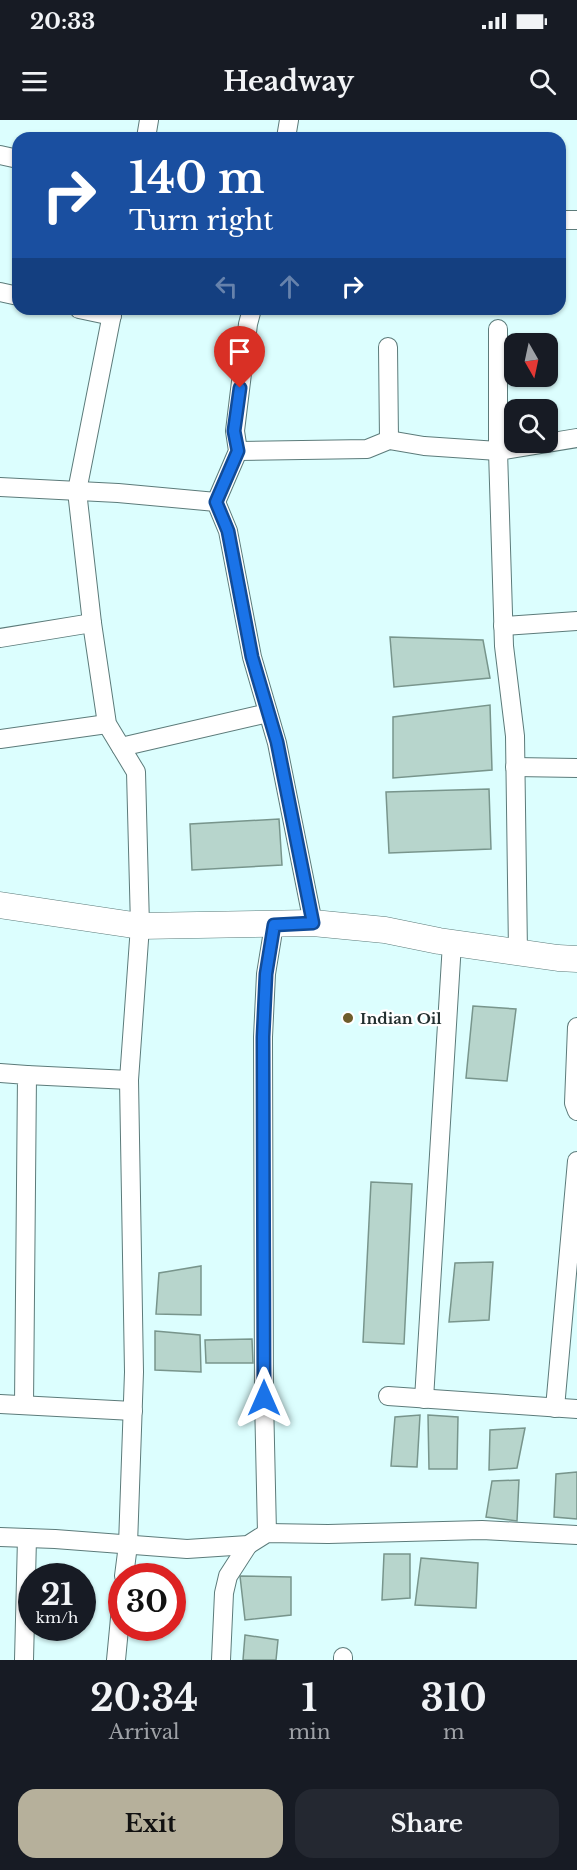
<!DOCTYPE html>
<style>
body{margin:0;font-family:"Libre Baskerville",serif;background:#242831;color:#f1f3f6;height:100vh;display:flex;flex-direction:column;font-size:22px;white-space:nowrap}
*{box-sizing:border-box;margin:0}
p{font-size:20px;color:#9ea1a6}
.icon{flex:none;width:33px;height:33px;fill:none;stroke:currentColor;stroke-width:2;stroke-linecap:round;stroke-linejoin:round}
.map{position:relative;height:1540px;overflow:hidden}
.drawer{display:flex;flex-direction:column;background:#171b24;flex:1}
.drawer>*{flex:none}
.top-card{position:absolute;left:12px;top:12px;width:554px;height:183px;border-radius:18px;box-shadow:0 2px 4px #0004;background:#1a4fa0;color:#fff;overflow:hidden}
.needle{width:39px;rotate:171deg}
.fabs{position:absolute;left:504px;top:213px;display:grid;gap:12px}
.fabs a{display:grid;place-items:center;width:54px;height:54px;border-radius:12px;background:#171b24;box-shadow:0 2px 4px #0004;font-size:30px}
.speed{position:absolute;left:18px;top:1443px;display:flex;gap:12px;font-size:30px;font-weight:700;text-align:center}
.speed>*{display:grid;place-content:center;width:78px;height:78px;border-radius:50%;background:#171b24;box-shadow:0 2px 4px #0004;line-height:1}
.speed small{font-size:15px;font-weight:400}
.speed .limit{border:9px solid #d22;background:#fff;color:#111}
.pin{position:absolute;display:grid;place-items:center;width:51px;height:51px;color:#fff;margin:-62px -26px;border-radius:50% 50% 50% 0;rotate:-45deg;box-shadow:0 0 6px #0007}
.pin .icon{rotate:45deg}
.me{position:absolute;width:66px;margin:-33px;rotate:0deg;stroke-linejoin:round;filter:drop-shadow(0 0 4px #0008)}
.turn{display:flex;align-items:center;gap:21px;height:126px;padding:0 18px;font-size:27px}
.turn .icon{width:78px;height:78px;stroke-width:2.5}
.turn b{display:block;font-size:42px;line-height:51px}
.lanes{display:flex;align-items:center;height:57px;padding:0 18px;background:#0003;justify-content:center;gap:30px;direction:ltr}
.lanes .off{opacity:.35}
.eta{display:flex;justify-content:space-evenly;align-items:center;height:102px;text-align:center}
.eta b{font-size:36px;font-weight:700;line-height:42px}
.primary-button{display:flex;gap:12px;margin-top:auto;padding:12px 18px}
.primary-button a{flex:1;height:69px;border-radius:18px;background:#b6b09b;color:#111;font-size:24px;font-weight:700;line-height:69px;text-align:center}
.primary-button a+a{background:#242831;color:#f1f3f6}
.status{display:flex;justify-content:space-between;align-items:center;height:42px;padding:0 30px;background:#171b24;direction:ltr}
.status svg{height:16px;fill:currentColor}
header{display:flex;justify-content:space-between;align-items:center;height:78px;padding:0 18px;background:#171b24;font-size:27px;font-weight:700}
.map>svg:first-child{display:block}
.building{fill:#b7d5cc;stroke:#78958c;stroke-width:1.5}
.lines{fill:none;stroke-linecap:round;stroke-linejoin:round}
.street-casing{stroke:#5c7b7a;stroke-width:20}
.secondary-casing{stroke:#5c7b7a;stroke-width:27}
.street{stroke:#fff;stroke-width:18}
.secondary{stroke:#fff;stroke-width:26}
.route-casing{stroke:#114b97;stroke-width:15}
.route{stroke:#1a73e8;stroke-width:10}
.poi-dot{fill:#6e5d2b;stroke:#fff;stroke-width:2}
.labels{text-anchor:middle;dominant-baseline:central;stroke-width:4.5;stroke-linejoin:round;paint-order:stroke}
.poi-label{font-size:15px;font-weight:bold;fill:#222f2f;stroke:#fff;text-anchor:start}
</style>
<div class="status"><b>20:33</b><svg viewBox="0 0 49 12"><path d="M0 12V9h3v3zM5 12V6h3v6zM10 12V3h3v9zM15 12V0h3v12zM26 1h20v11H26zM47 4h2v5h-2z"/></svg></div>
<header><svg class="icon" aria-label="menu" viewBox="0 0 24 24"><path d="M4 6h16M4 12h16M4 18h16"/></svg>Headway<svg class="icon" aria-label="search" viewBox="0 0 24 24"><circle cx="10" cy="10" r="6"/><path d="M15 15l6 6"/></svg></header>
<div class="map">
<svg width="577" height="1540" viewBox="0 0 577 1540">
<rect width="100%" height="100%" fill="#dcfefe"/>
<g class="building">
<path d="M390 517 483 520 490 558 394 567Z"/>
<path d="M490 585 492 650 393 658V597Z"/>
<path d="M489 669 491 729 389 733 386 672Z"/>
<path d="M279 699 282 745 192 750 190 704Z"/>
<path d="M473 886 516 889 507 961 466 958Z"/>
<path d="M371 1062 412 1064 404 1224 363 1222Z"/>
<path d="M493 1142 489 1200 449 1202 455 1143Z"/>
<path d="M201 1146V1195L156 1194 159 1153Z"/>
<path d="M155 1211 200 1215 201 1252 155 1250Z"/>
<path d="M252 1219 253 1243H206L205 1220Z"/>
<path d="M420 1295 417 1347 391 1346 395 1297Z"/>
<path d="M428 1295 458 1297 457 1349H429Z"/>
<path d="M525 1308 517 1348 489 1350 490 1310Z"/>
<path d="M577 1352V1399L554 1397 556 1354Z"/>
<path d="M519 1360 517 1401 486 1397 492 1361Z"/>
<path d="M384 1434H410V1478L382 1480Z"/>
<path d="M421 1438 478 1443 476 1488 415 1485Z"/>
<path d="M240 1456 291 1457V1495L245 1500Z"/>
<path d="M245 1515 278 1520 276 1540H243Z"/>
</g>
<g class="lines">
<defs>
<g id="street">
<path d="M146 18 149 0"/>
<path d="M286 18 289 0"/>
<path d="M0 35 18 39"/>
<path d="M560 100H577"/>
<path d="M0 172 18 176"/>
<path d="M79 189 112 196"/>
<path d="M113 189 77 371 92 503 107 604 136 652 140 806 129 960 134 1252 128 1425 124 1456"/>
<path d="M388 227 389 320"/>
<path d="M238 331 367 329 389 320 424 326 498 331V209"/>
<path d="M0 367 118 373 216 382 228 411 252 537 277 623 313 803"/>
<path d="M216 382 238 331 235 311 248 204 252 189"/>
<path d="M503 506 577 501"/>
<path d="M0 518 92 503"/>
<path d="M0 619 107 604"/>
<path d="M121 627 268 593"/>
<path d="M515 647 577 648"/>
<path d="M518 832 515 616 504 526 498 331 577 318"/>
<path d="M577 907 574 983 577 991"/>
<path d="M0 953 27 955 24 1285"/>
<path d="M27 955 129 960"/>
<path d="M388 1276 577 1289"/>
<path d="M424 1279 452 823"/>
<path d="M0 1284 133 1291"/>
<path d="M555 1288 577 1041"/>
<path d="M267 1413 264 1278 263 917 266 854 274 805"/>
<path d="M0 1417 55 1419 187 1429 248 1425 267 1413 328 1414 482 1410 577 1415"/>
<path d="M24 1540 27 1418"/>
<path d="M116 1540 122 1477"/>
<path d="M221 1540 224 1473 228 1456 248 1425"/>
<path d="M343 1540V1537"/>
</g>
<path id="secondary" d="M0 785 140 806 313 803 385 810 439 821 558 838 577 839"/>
</defs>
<use href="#street" class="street-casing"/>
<use href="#secondary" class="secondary-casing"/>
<use href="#street" class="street"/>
<use href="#secondary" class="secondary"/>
</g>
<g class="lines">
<defs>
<path id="route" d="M240 268 234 311 238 331 216 382 228 411 252 537 277 622 313 803 274 805 266 854 263 917 264 1278"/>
</defs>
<use href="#route" class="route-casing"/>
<use href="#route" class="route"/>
</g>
<circle class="poi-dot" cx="348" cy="898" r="6"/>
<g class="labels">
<g class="poi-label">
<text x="360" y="898">Indian Oil</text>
</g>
</g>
</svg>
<div class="fabs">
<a><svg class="needle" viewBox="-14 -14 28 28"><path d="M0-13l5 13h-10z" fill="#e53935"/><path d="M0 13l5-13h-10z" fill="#9ea1a6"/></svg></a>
<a><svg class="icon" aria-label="search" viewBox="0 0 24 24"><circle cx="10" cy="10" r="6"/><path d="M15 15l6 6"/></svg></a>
</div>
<div class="speed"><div>21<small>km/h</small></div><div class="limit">30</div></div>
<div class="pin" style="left:240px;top:268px;background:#d93025"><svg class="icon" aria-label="arrive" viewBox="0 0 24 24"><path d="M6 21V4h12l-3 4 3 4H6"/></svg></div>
<svg class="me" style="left:264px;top:1278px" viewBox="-20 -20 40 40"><path d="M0-17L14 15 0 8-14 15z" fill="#1a73e8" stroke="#fff" stroke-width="4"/></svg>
<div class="top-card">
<div class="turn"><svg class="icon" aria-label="right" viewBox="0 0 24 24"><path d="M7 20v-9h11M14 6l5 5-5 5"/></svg><div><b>140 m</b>Turn right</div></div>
<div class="lanes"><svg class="icon off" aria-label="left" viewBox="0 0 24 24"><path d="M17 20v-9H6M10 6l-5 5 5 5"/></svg><svg class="icon off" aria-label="ahead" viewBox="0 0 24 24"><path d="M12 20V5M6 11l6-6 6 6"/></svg><svg class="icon" aria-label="right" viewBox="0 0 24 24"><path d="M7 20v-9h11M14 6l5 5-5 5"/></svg></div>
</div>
</div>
<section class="drawer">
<div class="eta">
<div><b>20:34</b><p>Arrival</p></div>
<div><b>1</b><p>min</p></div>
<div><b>310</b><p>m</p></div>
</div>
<div class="primary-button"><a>Exit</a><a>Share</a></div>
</section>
